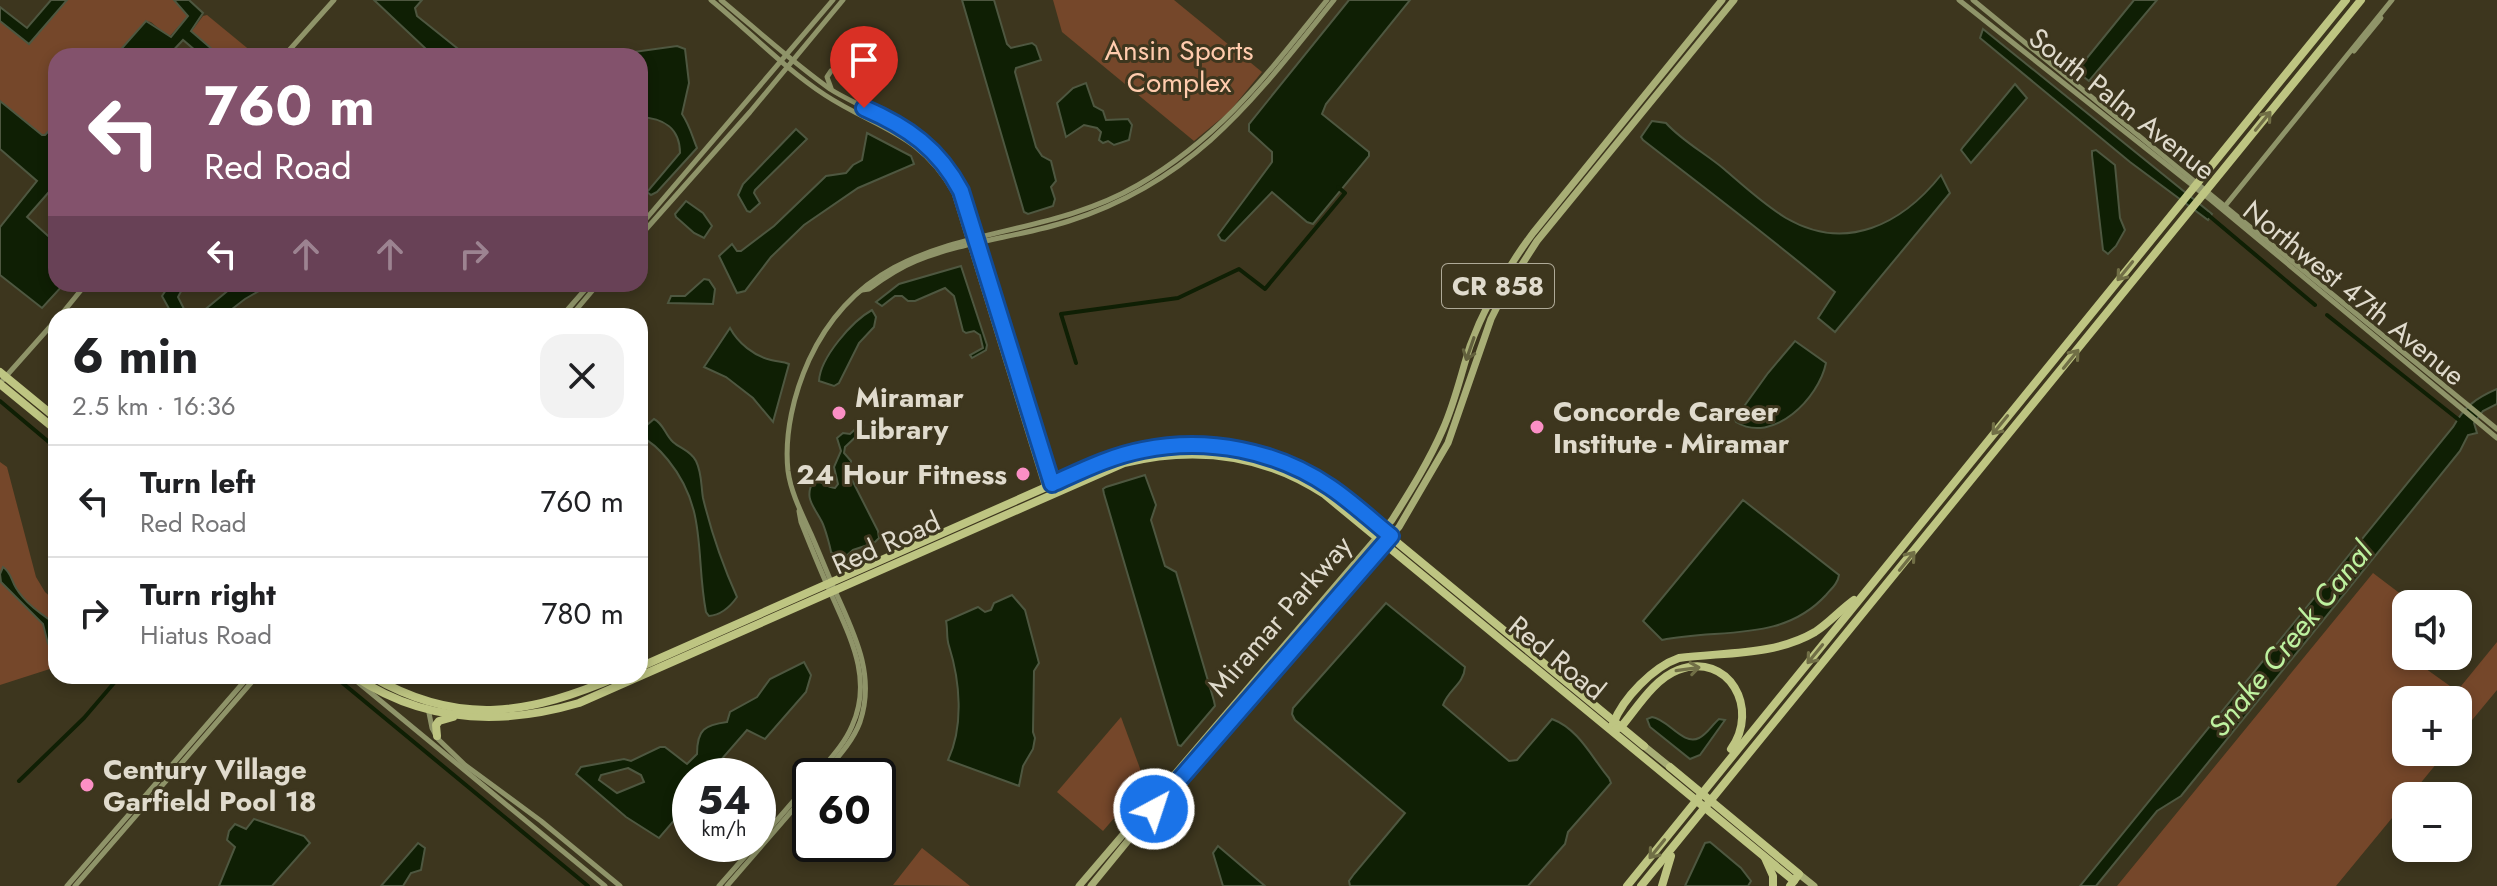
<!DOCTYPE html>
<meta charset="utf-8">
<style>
body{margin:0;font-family:Jost,sans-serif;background:#f2f2f2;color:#202124;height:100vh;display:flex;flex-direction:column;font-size:30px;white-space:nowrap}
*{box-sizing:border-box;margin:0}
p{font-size:26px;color:#757577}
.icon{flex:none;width:44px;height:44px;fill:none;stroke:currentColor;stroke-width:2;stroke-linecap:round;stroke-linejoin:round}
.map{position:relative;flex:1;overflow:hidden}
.side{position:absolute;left:48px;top:308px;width:600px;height:376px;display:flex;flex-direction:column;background:#fff;border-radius:24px;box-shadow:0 4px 12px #0003}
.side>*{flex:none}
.guide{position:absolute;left:48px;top:48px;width:600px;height:244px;border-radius:24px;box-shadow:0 4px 12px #0003;background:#83526c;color:#fff;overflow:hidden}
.controls{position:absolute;left:2392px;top:590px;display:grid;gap:16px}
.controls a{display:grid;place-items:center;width:80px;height:80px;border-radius:16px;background:#fff;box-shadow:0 4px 12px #0003;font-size:40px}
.speed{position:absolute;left:672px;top:758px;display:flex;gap:16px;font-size:40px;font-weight:700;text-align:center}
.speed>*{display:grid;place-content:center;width:104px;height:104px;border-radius:50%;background:#fff;box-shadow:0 4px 12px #0003;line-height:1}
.speed small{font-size:20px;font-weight:400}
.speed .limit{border:4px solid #111;border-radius:12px;background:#fff;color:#111}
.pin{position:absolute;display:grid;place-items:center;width:68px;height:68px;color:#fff;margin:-82px -34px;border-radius:50% 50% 50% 0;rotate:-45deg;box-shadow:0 0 8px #0007}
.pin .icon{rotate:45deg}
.me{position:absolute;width:88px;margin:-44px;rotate:40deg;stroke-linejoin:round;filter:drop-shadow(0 0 6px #0008)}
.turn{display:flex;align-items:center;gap:28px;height:168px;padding:0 24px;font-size:36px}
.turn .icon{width:104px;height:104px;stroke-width:2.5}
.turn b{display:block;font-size:56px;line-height:68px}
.lanes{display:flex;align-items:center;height:76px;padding:0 24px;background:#0003;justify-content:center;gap:40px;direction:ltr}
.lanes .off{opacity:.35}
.round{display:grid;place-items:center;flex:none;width:84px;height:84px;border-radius:24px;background:#f2f2f2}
.overview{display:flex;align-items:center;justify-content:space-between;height:136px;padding:0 24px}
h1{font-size:48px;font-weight:700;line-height:60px}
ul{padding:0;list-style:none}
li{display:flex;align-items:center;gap:24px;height:112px;padding:0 24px;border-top:2px solid #e0e0e0}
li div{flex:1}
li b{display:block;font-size:30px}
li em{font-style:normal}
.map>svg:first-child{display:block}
.green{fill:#75472a}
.water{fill:#0f1f04;stroke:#4e5740;stroke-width:2;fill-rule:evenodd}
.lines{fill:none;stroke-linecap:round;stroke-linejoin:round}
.canal{stroke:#0f1f04;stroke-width:4}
.secondary{stroke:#8f9469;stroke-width:5}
.primary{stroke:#a8ae76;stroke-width:7}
.highway{stroke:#bec582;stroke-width:8}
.oneway{stroke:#716f46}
.oneway2{stroke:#62603d}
.route-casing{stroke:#114b97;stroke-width:20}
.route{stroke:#1a73e8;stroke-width:14}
.poi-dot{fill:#fb8fc5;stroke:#3d361e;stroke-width:3}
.labels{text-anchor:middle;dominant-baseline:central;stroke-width:6;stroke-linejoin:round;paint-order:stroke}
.shield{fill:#3d361e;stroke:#afaa98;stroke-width:2}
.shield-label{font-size:26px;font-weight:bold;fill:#e0dbcd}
.park-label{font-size:28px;fill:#ffcbad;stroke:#3d361e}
.street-label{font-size:28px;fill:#e0dbcd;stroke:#3d361e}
.poi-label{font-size:28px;font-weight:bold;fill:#e0dbcd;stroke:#3d361e;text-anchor:start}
.water-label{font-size:30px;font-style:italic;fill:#bef19f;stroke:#3d361e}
</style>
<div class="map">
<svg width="2497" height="886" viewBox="0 0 2497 886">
<rect width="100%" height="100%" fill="#3d361e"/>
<g class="green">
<path d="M67 0H174L188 16 169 37 151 22 146 21 115 56H56V123L45 135H42L0 101V21L29 44Z"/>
<path d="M1053 0H1174L1262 72 1229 112 1194 141 1062 32Z"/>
<path d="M207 15 257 56H220L191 32 203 16Z"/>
<path d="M0 462 7 467 36 577 45 592 56 602V667L0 685Z"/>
<path d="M2373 573 2402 595 2408 591 2423 604H2406V656H2426L2422 666 2457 691 2497 642V690L2458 737V700H2406V752H2446L2410 796H2406V801L2336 886H2117Z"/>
<path d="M1121 717 1145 782 1103 831 1057 792Z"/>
<path d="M922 848 970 886 893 885Z"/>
</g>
<g class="water">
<path d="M51 0H67L29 44 0 21V7L27 28Z"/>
<path d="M174 0H189L203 13 191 31 220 56H202L183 40 168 56H115L146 21 171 37 188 16Z"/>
<path d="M374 0H422L415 8 417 16 467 56H438L426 49Z"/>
<path d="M962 0H994L1007 44 1011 48 1032 43 1036 46 1041 60 1016 68 1015 72 1036 147 1042 156 1051 161 1056 181 1051 187 1055 199 1053 206 1028 214 1024 212Z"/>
<path d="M1349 0H1410L1326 104 1322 114 1369 152V156L1313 224 1307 222 1272 192 1225 241 1221 240 1218 235 1272 162V152L1249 131V124Z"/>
<path d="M2134 0H2157L2089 81 2080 74 2078 69Z"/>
<path d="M1983 29 2212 214 2208 220 2130 162 1980 38Z"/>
<path d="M677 46 685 49 689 83 682 114C690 126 692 136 697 148L657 192 651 195 647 192 680 153C680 128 663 118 640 117V56H605Z"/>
<path d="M1086 83 1094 106 1103 111 1106 120 1128 119 1132 125 1129 140 1114 145 1108 141 1103 143 1099 140 1101 132 1097 128 1084 125 1066 137 1057 103 1073 88Z"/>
<path d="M2015 84 2027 98 1971 163 1961 150 1963 147Z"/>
<path d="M0 101 42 135H45L56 123V184L27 217 56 243V284H64L42 308 0 275V227L37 181 0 149Z"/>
<path d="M1652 121 1666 123C1682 141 1705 153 1724 169 1744 186 1763 204 1786 218 1846 253 1902 224 1941 175L1950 193 1835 332 1818 318 1835 292C1773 239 1707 190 1643 140L1641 137Z"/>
<path d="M796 129 807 139 755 190 754 193 760 203 750 212 747 211 738 195 743 184Z"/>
<path d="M867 133 911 156 914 164 858 188 804 225 771 257 745 291 737 293 719 256 732 244 737 251H741L774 226 826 176 846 173 853 165 862 160Z"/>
<path d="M2096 150 2115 165 2120 218 2125 230 2116 246 2108 254 2103 250 2092 155V151Z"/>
<path d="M686 201 703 213 712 226 704 238 694 233 676 217 675 214Z"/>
<path d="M961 266 987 345 986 350 972 358 970 355 983 348 980 335 974 331 966 333 963 331 954 296 945 288 915 301H908L902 296H895L882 306 876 302 899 284Z"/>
<path d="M704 279 709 280 715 289 713 304 668 303 671 296H685Z"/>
<path d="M170 284H185L178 297 185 311 197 316 236 284H271L245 299 223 316H173L162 296Z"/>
<path d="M872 310 876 317 874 327 859 343 839 383 834 386 819 381C820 358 852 321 872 310Z"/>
<path d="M730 328C738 343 754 356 771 360 778 362 783 361 789 364L773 422 753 398 726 377 704 367Z"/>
<path d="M1795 341 1826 363C1819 398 1773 445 1736 422L1735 419 1768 373Z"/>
<path d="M2497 389V404L2483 411 2474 423 2477 433 2468 435 2460 451 2181 796 2157 811 2096 886H2080L2453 427C2464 407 2476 398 2497 389Z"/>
<path d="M654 419C664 424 665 435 673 442 681 449 691 451 696 461 702 473 701 486 703 498 711 531 723 566 737 597 730 607 722 615 709 616L706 612C695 555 708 509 668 460 660 450 652 442 640 436V431Z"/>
<path d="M861 424 864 426 863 430 845 447 844 453 851 461V478L878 531 879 538 874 543 853 550 843 559 831 552C830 546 825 528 822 522 814 506 803 498 814 480 822 481 826 487 835 488L838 484 834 467 841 451 837 438 843 433 850 434Z"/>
<path d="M1145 475 1156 505 1151 520 1165 566 1176 572 1214 701 1215 706 1181 746 1178 745 1104 494 1103 489 1106 487Z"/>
<path d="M1743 500 1839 575C1838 583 1832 588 1826 595 1782 643 1720 628 1662 640L1643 621Z"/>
<path d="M3 567C11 572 11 580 16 588 25 603 41 614 54 623V648L48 644 43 624 1 582 0 574Z"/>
<path d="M1012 595 1025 610 1039 663 1034 671 1033 732 1035 738 1033 749 1023 766 1019 786 948 760C964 726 960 681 949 646 946 638 948 629 946 621L978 607 985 612 991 610 994 603Z"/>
<path d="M1386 603 1465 667C1464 684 1448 690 1443 705L1509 761 1517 760 1552 719C1579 729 1592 758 1609 778L1611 783 1568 832 1565 844 1528 886H1350L1349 881 1354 874 1405 813 1295 720 1292 714 1293 708Z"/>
<path d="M804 662 811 675 806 692 765 739 747 730 707 776H690V802L659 838 626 817 576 774 581 767 624 759 631 761 660 747H665L687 764 697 754C697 729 705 725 727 722L730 712 757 697 770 679ZM628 768 641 775 644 782 617 793 599 780 601 775Z"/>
<path d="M1652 717C1668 719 1683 746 1699 738 1707 734 1712 725 1719 719L1725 720 1700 755 1690 759 1650 727 1647 719Z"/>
<path d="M254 819 304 836 310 843 272 886H219L235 847 227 840 229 831 235 824 246 829Z"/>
<path d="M1710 842 1741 868 1751 881 1748 886H1685L1705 843Z"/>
<path d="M418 843 425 848 421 870 411 873 403 886H381Z"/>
<path d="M1218 846 1265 886H1223L1213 853Z"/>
</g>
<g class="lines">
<g class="canal">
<path d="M2207 214 2315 305"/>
<path d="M2327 315 2459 420"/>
<path d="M1076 363 1061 314 1178 298 1239 269 1265 289 1345 193 1338 187"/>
<path d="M0 401 56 448"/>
<path d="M334 676 588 886"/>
<path d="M19 781 84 718 120 676"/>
</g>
<g class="secondary">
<path d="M711 0C749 31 784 68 825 95 877 129 921 133 954 193L1045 488"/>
<path d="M721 0C757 30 792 62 830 89 844 98 859 104 873 112 925 138 951 160 970 215L1053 487"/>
<path d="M1959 0 2211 200 2497 438"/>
<path d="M1973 0 2497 429"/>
<path d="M2354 51 2381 18"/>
<path d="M284 56 334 0"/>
<path d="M831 88 827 77 831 71"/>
<path d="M2225 206 2392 0"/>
<path d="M640 226 833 0"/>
<path d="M640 236 750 112 843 0"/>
<path d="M862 290 869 289C884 278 899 268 916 261 964 241 1020 237 1069 221 1196 180 1254 99 1334 0"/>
<path d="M60 316 86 284"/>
<path d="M562 316 590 284"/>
<path d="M571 316 598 284"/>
<path d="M0 383 56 320"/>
<path d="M799 511 801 522C811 547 821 572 832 596 851 639 873 680 852 726 844 745 829 760 816 776"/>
<path d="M354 679 605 886"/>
<path d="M428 708 432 728 438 739 465 765 541 821 620 886"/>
<path d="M822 776C836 759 852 743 860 722 877 672 851 628 832 584 825 567 818 550 811 534 802 514 791 493 788 471 784 434 794 393 809 360 876 215 1022 253 1138 185 1223 135 1267 74 1327 0"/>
<path d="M758 842 810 782"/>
<path d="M67 886 249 676"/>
<path d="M75 886 257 676"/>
<path d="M719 886 756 844"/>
<path d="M727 886 810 790"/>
</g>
<g class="primary">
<path d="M1644 746 1670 767"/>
<path d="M1799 874 1814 886"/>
<path d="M1079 886 1392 520C1411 490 1429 461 1443 429 1455 402 1461 374 1470 346 1485 305 1507 268 1533 233L1722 0"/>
<path d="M1091 886 1176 782 1399 527 1448 443 1491 319 1505 291 1537 241 1734 0"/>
</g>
<g class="highway">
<path d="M0 372 56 418"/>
<path d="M0 384 56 430"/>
<path d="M640 667 1087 469C1173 436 1250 436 1330 487L1644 746"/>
<path d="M354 676C424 723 501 726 579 703L1124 463C1194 446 1263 454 1324 494L1794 881"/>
<path d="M371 676C460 728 530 714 619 676"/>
<path d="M1613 724C1623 698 1653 667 1679 658 1724 652 1774 656 1815 632 1829 623 1840 610 1854 600"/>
<path d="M1616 729 1621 727C1637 708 1654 679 1678 670 1729 651 1760 709 1731 749"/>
<path d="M437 736 436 725 439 721 453 717"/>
<path d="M1670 767 1799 874 1790 886"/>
<path d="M1765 858 1773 876V886"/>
<path d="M1627 886 2346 0"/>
<path d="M1641 886 2361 0"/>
<path d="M1662 886 1671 856"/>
</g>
</g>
<defs><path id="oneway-shaft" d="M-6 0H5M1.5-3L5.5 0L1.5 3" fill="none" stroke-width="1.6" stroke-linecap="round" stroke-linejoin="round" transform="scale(2)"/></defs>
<g class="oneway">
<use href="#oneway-shaft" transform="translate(2263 121) rotate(-51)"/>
<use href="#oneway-shaft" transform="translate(2125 271) rotate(129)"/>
<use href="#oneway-shaft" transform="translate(2071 359) rotate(-51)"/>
<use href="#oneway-shaft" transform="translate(2000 425) rotate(129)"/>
<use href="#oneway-shaft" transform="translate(1907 561) rotate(-51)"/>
<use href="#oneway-shaft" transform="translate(1815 654) rotate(129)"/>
<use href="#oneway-shaft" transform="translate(1688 669) rotate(-8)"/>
<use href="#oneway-shaft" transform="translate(1657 849) rotate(129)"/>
</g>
<use class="oneway2" href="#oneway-shaft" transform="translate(1470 349) rotate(109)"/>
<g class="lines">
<defs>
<path id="route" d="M864 108C908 127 939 149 961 191L1052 484C1081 471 1111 456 1143 450 1207 437 1276 450 1330 487 1351 501 1371 520 1391 536L1154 809"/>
</defs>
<use href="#route" class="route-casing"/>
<use href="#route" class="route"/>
</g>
<g class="poi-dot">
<circle cx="839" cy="413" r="8"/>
<circle cx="1537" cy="427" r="8"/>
<circle cx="1023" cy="474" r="8"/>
<circle cx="87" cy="785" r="8"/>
</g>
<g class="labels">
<rect class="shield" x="1442" y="264" width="112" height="44" rx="6"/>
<g class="shield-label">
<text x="1498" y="286">CR 858</text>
</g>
<g class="park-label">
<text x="1179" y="50">Ansin Sports<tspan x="1179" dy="32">Complex</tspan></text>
</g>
<g class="street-label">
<text transform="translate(2122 104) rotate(38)">South Palm Avenue</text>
<text transform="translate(2354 293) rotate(39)">Northwest 47th Avenue</text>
<text transform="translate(886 543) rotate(-24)">Red Road</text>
<text transform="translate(1280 616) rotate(-49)">Miramar Parkway</text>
<text transform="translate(1557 658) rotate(39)">Red Road</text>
</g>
<g class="poi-label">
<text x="855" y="397">Miramar<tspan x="855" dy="32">Library</tspan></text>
<text x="1553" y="411">Concorde Career<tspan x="1553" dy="32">Institute - Miramar</tspan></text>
<text x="1007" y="474" text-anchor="end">24 Hour Fitness</text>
<text x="103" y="769">Century Village<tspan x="103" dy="32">Garfield Pool 18</tspan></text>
</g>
<g class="water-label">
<text transform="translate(2290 639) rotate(-51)">Snake Creek Canal</text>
</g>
</g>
</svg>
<div class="controls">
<a><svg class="icon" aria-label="sound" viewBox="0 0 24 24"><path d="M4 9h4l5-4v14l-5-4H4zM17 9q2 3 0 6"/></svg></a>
<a>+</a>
<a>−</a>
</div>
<div class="speed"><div>54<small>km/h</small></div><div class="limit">60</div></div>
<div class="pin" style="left:864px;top:108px;background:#d93025"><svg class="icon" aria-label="arrive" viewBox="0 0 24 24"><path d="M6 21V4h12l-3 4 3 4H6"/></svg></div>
<svg class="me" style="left:1154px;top:809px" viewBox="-20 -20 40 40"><circle r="17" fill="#1a73e8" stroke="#fff" stroke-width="3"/><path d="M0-11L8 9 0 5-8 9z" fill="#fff"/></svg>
<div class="guide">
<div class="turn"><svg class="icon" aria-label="left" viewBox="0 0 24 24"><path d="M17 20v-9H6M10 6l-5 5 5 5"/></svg><div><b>760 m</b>Red Road</div></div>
<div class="lanes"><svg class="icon" aria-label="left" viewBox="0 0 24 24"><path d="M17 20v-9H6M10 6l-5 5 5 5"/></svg><svg class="icon off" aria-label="ahead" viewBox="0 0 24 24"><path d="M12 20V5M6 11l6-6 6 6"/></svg><svg class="icon off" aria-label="ahead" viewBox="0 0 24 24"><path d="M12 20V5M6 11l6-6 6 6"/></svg><svg class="icon off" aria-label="right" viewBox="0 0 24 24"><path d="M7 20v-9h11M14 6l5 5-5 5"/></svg></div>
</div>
<section class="side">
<div class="overview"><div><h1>6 min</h1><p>2.5 km · 16:36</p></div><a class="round"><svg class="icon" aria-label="close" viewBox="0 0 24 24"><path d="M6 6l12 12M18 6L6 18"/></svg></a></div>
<ul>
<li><svg class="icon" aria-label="left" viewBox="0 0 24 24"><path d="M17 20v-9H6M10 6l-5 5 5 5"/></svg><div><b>Turn left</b><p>Red Road</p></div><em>760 m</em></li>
<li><svg class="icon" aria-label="right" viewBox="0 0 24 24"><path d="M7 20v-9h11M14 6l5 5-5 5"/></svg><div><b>Turn right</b><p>Hiatus Road</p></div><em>780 m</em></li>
</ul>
</section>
</div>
